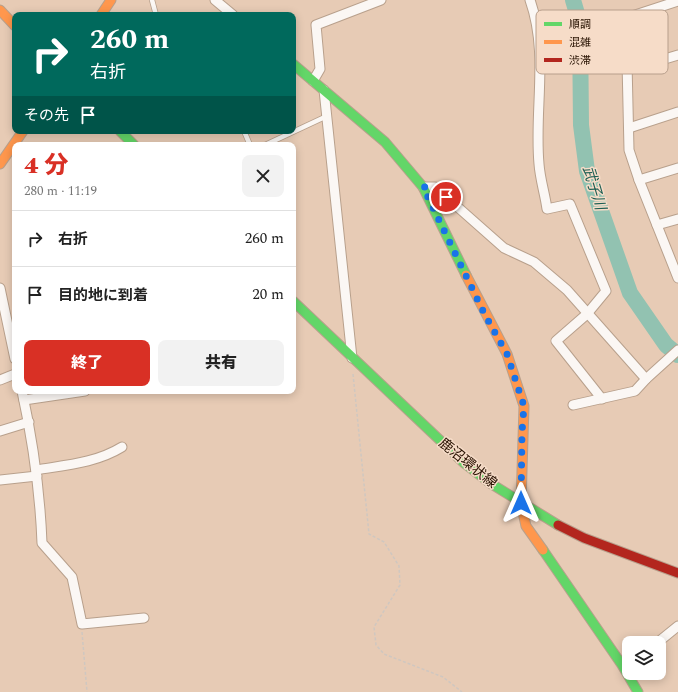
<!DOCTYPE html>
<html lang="ja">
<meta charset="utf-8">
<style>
body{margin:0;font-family:Spectral,"Noto Sans JP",serif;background:#f2f2f2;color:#222;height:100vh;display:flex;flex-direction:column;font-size:15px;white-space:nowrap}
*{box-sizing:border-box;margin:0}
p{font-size:13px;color:#767676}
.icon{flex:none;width:22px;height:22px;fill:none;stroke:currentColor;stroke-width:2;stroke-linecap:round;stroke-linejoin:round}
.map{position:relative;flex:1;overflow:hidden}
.panel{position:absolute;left:12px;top:142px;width:284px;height:252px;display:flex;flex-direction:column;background:#fff;border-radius:8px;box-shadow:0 2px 10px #0003}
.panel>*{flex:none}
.guide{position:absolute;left:12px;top:12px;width:284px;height:122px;border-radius:8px;box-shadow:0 2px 10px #0003;background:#00695c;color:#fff;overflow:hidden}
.fabs{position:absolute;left:622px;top:636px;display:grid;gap:8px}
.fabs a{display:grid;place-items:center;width:44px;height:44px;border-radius:8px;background:#fff;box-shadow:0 2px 10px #0003;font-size:20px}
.pin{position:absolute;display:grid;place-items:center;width:34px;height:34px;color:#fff;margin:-17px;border:2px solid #fff;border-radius:50%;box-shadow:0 1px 4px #0007}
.me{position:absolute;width:44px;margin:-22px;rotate:0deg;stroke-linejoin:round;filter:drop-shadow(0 0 3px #0008)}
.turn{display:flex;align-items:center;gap:14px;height:84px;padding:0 12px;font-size:18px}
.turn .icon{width:52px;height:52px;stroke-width:2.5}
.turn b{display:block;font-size:28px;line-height:34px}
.then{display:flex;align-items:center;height:38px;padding:0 12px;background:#0003;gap:8px;font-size:15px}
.round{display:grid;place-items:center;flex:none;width:42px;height:42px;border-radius:8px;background:#f2f2f2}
.summary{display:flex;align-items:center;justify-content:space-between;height:68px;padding:0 12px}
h1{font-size:24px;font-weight:800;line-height:30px;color:#d93025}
.cta{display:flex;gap:8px;margin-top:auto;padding:8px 12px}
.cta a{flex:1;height:46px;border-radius:8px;background:#d93025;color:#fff;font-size:16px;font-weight:800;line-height:46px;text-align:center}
.cta a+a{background:#f2f2f2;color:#222}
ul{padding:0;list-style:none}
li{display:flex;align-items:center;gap:12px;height:56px;padding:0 12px;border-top:1px solid #e0e0e0}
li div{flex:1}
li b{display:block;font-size:15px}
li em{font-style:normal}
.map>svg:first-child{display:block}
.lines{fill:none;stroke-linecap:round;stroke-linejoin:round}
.river{stroke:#92c2b1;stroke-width:16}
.lane-casing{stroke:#b8a08c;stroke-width:6}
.street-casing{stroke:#b8a08c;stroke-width:11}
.fast-casing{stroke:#b8a08c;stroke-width:11}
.slow-casing{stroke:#b8a08c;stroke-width:11}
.jam-casing{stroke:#b8a08c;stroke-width:11}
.path{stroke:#cfc7c0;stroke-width:1.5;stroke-dasharray:3 2;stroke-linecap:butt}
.lane{stroke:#fbf7f4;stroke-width:4.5}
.street{stroke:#fbf7f4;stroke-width:9}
.fast{stroke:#63d668;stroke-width:9}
.slow{stroke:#ff974d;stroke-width:9}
.jam{stroke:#b3261e;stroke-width:9}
.route{stroke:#1a73e8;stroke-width:7;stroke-dasharray:0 12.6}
.labels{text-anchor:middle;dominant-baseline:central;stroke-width:3;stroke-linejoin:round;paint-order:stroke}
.street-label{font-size:14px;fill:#271100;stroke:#f6dcc8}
.water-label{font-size:15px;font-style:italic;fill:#1c5e53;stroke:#f6dcc8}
.key{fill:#f6dcc8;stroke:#b89f8c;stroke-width:1}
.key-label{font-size:11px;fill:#271100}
</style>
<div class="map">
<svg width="678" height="692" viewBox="0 0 678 692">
<rect width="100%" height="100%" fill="#e7cbb5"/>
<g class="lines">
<path class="river" d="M573 0 580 24 581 125 587 171 630 293 666 345 678 355"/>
<defs>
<g id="lane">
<path d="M152 0 156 15"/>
<path d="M244 131 250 145"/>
<path d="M265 145 327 116"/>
</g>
<g id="street">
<path d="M215 0 233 15"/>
<path d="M530 0C549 54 534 109 539 164 540 179 545 194 547 209L570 204 606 291 587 314 556 341 602 399"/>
<path d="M626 18 629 150 639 180 678 168"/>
<path d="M538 29 626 18 678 1"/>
<path d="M628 70 678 55"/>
<path d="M313 81 320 69 316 25 381 0"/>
<path d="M324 90 352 358"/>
<path d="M629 128 678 112"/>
<path d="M639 180 678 278"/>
<path d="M423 187H435L504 248 534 262 567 290 646 379"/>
<path d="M657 225 678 219"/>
<path d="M0 288 15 359"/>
<path d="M0 380 15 374"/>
<path d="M22 391C33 442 40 491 42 543L72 577 82 624 144 618"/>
<path d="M24 400 85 391"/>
<path d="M573 405 635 391 646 379 678 350"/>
<path d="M0 431 29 422"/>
<path d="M36 470C66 465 96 463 122 447"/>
<path d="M0 480 37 476"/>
<path d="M657 643 678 626"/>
</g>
<g id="fast">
<path d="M293 64 385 142 423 187 466 275"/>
<path d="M120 131 134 145"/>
<path d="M293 301 464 463 490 483 558 525"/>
<path d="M543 550 622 665 638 692"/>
</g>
<g id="slow">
<path d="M0 10 15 26"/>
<path d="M101 15 111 0"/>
<path d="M0 164 23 131"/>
<path d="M466 275 507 354 524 406 521 503 526 526 543 550"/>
</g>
<path id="jam" d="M558 525 584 538 678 573"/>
</defs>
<use href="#lane" class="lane-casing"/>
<use href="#street" class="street-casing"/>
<use href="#fast" class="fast-casing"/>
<use href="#slow" class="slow-casing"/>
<use href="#jam" class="jam-casing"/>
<g class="path">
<path d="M353 374 369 534 384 542 399 566 400 585 374 627 376 645 384 654 443 677 462 692"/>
<path d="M82 632 87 692"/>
</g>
<use href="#lane" class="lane"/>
<use href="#street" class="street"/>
<use href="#fast" class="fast"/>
<use href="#slow" class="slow"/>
<use href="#jam" class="jam"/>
</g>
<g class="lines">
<path class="route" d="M446 197 435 187H423L485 315 507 354 524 406 522 432 521 503"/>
</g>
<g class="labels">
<g class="street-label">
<text transform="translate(468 463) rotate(39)">鹿沼環状線</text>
</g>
<g class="water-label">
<text transform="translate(594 188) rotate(73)">武子川</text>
</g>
</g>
<rect x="536" y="10" width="132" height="64" rx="6" class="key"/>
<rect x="544" y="22" width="18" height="4" fill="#63d668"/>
<rect x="544" y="40" width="18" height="4" fill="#ff974d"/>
<rect x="544" y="58" width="18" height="4" fill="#b3261e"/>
<g class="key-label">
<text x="569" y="28">順調</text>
<text x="569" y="46">混雑</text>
<text x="569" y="64">渋滞</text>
</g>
</svg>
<div class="fabs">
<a><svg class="icon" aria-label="layers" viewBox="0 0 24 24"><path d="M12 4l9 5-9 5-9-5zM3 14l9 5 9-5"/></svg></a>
</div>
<div class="pin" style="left:446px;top:197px;background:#d93025"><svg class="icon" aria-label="arrive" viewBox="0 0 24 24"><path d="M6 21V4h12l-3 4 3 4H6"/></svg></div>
<svg class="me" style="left:521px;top:503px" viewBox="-20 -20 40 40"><path d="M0-17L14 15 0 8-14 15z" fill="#1a73e8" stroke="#fff" stroke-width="4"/></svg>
<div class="guide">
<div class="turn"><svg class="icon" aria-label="right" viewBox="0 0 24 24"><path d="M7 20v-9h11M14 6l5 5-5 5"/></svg><div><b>260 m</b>右折</div></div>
<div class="then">その先<svg class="icon" aria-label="arrive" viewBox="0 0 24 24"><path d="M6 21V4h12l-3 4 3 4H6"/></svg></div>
</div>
<section class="panel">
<div class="summary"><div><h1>4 分</h1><p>280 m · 11:19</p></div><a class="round"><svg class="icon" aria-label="close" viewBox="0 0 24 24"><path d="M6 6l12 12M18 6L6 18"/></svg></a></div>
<ul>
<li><svg class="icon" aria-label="right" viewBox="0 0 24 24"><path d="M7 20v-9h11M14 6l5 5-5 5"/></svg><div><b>右折</b></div><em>260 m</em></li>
<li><svg class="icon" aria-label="arrive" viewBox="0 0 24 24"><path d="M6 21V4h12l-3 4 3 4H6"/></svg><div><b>目的地に到着</b></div><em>20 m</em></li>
</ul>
<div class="cta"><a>終了</a><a>共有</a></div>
</section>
</div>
